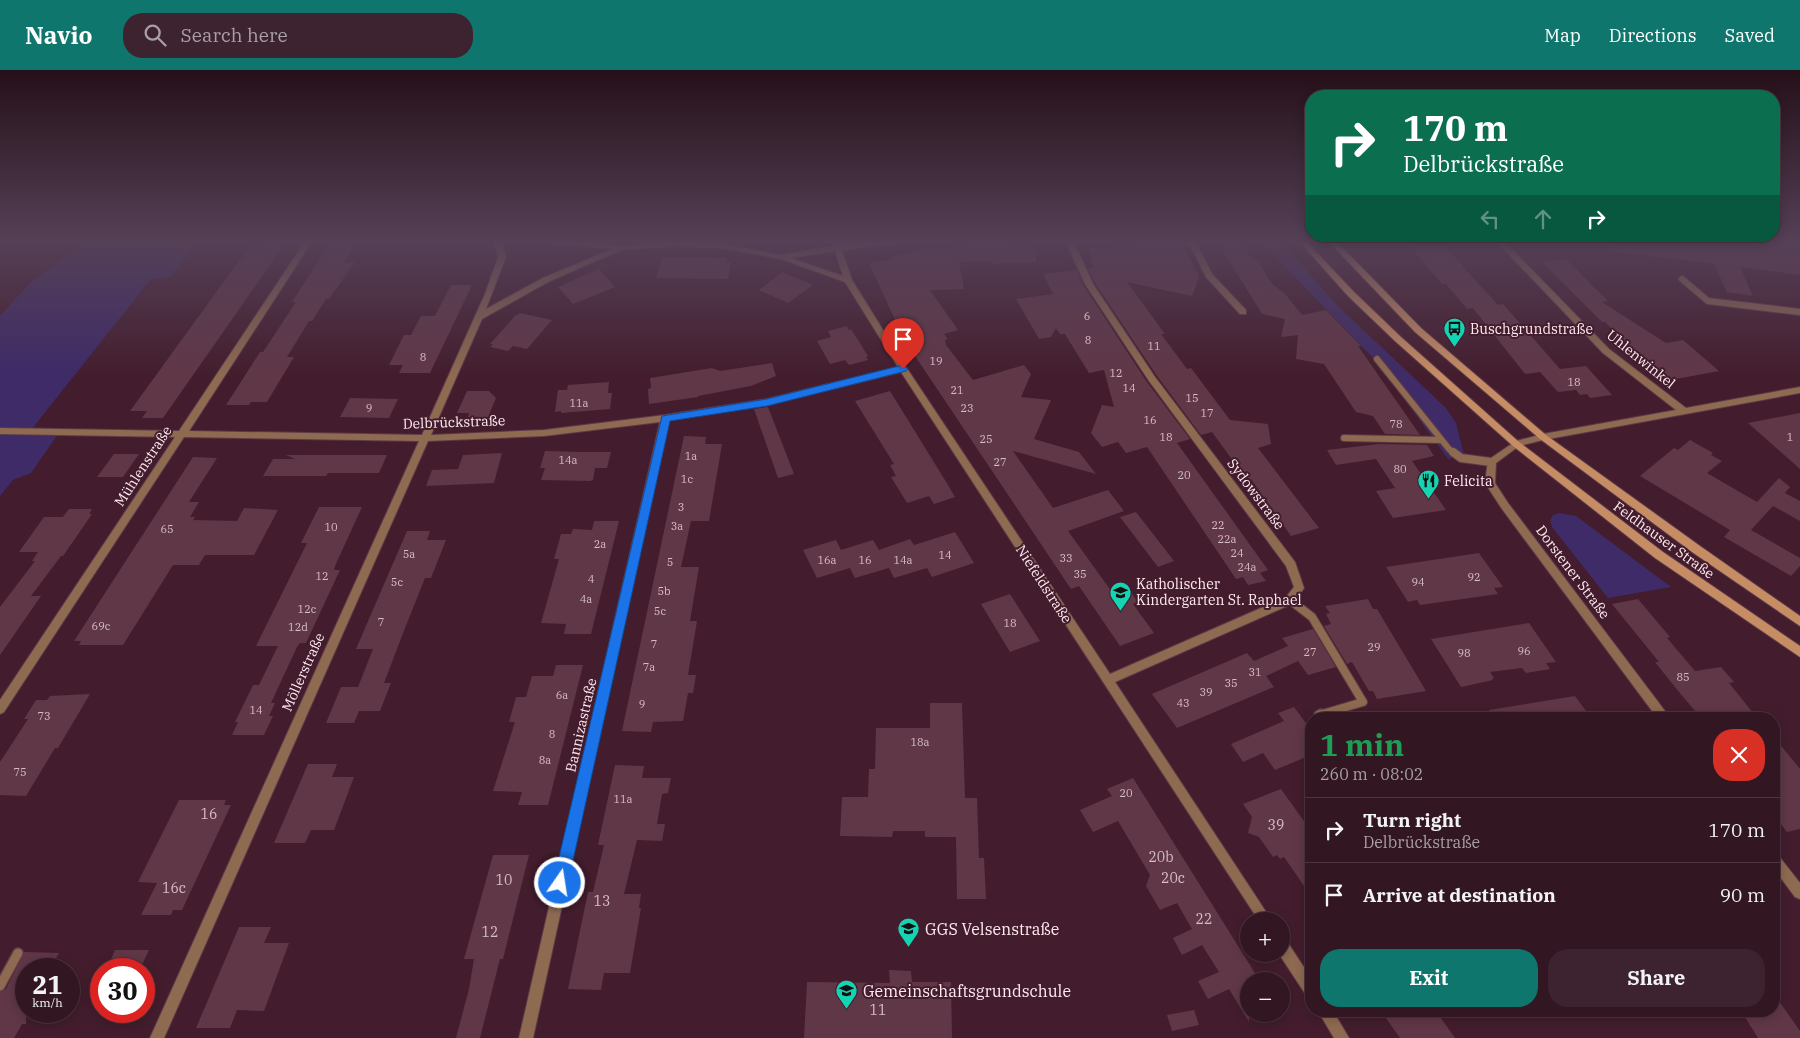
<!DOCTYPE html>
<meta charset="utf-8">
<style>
body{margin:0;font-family:"IBM Plex Serif",serif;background:#3d232f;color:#f1f3f6;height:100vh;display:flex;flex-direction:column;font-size:19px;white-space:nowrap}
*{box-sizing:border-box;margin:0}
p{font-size:16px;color:#a89fa5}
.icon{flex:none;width:28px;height:28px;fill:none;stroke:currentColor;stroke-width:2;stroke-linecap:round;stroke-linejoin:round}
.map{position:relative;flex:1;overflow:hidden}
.details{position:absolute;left:1305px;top:642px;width:475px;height:305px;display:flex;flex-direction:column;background:#321622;border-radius:20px;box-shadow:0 2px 12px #0003,0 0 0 1px #4d3540}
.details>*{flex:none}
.banner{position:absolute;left:1305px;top:20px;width:475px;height:152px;border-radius:20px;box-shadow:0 2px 12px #0003,0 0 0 1px #4d3540;background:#0b6e4f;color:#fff;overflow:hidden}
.controls{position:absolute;left:1240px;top:842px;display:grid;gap:10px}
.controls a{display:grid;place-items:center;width:50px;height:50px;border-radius:50%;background:#321622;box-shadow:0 2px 12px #0003,0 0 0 1px #4d3540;font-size:25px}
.speed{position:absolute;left:15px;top:888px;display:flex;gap:10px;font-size:25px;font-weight:700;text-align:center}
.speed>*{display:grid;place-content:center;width:65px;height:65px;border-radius:50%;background:#321622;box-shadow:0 2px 12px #0003,0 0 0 1px #4d3540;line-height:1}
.speed small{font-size:12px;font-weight:400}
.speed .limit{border:8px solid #d22;background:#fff;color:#111}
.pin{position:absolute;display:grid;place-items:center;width:42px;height:42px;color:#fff;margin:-51px -21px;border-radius:50% 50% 50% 0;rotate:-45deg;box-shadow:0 0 5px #0007}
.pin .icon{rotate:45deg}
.me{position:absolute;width:55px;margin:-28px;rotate:13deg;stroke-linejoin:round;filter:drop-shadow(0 0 4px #0008)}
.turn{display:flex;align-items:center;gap:18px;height:105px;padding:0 15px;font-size:22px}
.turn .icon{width:65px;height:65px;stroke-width:2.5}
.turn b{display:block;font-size:35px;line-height:42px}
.lanes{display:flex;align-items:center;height:48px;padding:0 15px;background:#0003;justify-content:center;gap:25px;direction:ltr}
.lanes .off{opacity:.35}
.round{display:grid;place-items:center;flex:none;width:52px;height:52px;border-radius:20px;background:#3d232f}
.overview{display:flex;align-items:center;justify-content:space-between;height:85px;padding:0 15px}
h1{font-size:30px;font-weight:800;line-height:38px;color:#1e9e55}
.primary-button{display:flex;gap:10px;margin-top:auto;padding:10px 15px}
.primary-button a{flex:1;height:58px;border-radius:20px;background:#0f766e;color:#fff;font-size:20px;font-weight:800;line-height:58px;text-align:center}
.primary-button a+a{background:#3d232f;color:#f1f3f6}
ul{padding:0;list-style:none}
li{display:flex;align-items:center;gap:15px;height:65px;padding:0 15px;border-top:1px solid #4d3540}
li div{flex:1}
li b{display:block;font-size:19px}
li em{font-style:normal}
header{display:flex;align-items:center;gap:30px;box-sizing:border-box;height:70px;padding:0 25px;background:#0f766e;color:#fff}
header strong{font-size:24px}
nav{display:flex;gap:28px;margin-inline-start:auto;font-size:18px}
.search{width:350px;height:45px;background:#3d232f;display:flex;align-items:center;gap:12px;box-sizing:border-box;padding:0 18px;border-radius:20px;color:#a89fa5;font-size:19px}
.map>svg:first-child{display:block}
.green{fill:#3e2b67}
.building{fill:#603747}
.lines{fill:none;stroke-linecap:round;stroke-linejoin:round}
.lane-far2-casing{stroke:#5d3a48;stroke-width:8}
.lane-far1-casing{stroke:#5d3a48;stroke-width:10}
.lane-casing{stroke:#5d3a48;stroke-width:12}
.street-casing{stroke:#5d3a48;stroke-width:2}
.secondary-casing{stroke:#5d3a48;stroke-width:2}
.lane-far2{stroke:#8e6a51;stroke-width:6}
.lane-far1{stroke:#8e6a51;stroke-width:8}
.lane{stroke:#8e6a51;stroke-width:9}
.street{fill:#8e6a51;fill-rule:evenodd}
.secondary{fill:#c68d64;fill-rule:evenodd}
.route{fill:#1a73e8;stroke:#114b97}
.labels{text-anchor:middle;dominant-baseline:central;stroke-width:4;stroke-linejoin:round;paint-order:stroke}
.number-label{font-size:11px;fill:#d7bdc6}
.poi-label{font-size:14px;fill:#ffeaf0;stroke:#431d2d;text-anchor:start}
.street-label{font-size:14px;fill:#ffeaf0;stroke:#431d2d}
.near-number-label{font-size:14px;fill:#d7bdc6}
.near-poi-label{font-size:16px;fill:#ffeaf0;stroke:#431d2d;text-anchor:start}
</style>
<header>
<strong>Navio</strong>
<div class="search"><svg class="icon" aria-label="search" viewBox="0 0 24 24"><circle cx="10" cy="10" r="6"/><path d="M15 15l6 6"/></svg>Search here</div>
<nav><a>Map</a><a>Directions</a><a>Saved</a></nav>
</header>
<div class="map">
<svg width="1800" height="968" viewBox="0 0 1800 968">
<rect width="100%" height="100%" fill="#431d2d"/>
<g class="green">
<path d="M87 170H198L171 207 151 209 42 346 29 363 58 364 31 403 13 410 0 426V246L29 214Z"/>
<path d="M1259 170H1279L1339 237 1446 338 1456 353 1464 385 1448 389 1379 294Z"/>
<path d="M1559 443 1576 446 1671 517 1608 528 1552 457 1550 450 1553 445Z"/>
</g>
<g class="building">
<path d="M332 170H358L344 193 355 192 329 229H326L312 251H309L287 287H294L267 332H251L249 335H226L260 282H263L296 232H292Z"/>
<path d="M1405 170H1439L1498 235 1503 234 1560 299 1586 296 1612 325 1590 328 1587 324 1580 325 1576 320 1558 322 1540 302 1525 304 1473 238 1467 239 1446 214H1442Z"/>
<path d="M1609 170H1800V205L1740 197 1753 226 1727 222 1714 194 1609 181Z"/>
<path d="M286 172 163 348H142L147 341H130L249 177H261L265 173Z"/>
<path d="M1239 172 1255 191H1258L1271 213 1285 224 1302 245 1326 240 1361 276H1358L1420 365 1385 364 1373 346 1356 342 1324 294 1296 289 1298 265 1281 267 1285 249 1262 244 1223 181 1229 173Z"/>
<path d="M1183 175 1199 207 1192 226 1127 212 1165 264H1161L1187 299 1191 298 1230 350 1268 354 1271 374 1258 378 1319 458 1291 466 1251 409 1247 410 1212 362 1201 365 1157 306 1095 213 1088 199 1093 198 1088 178Z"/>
<path d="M984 176 1035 177 1036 192 992 194 991 191 959 192 964 219 930 220 958 260 944 264 948 269 945 270 946 275 973 310 1024 295 1031 304 1021 327 1051 330 1034 369 1079 382 1096 404 1013 381 1053 438 1108 420 1124 441 1068 461 1112 522 1127 517 1138 532 1133 534 1154 563 1120 576 1079 516 1071 519 893 253 896 252 869 193 893 189 891 187 930 178Z"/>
<path d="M662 187 728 188 726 192H731L728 209 656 208Z"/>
<path d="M1566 189 1608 231 1602 232 1666 273 1683 270 1719 301 1660 312 1626 280 1632 279 1605 252H1602L1542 192Z"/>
<path d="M599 199 615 217 573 234 558 217Z"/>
<path d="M1077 200 1083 215 1147 312 1190 369 1177 373 1268 500 1260 503 1266 511 1248 515 1243 507 1236 509 1147 377 1126 383 1118 372 1102 377 1091 363 1102 335 1114 337 1104 300 1089 303 1065 264H1060L1056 258 1051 267 1039 269 1016 229 1053 224 1043 204Z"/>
<path d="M782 202 813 215 788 233 759 220Z"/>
<path d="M451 215H472L430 303H399L403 295H389L404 265H411L421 246H435Z"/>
<path d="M520 243 552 250 527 279 513 276 508 281 490 277 493 274H490L515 246Z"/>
<path d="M847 256 849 260 851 259 868 286 866 287 868 290 849 295 845 290 830 294 817 271 831 267 828 261Z"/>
<path d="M772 293 776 306 751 316 698 326V327L649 334 648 319 651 318 650 308 712 298 720 301Z"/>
<path d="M609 312 608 323H612L610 339 561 343V341L555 342 558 320H567L568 315Z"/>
<path d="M467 321H489L496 328 488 347H468L469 343H457Z"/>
<path d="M890 321 948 415 955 427 934 434 929 426 907 433 891 407 896 406 890 395 894 394 855 331Z"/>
<path d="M350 328 398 329 389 348 340 347Z"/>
<path d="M768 337 794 404 778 408 754 339Z"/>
<path d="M1800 343V399L1748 353Z"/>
<path d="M684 366 706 367 705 374H722L709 451H691L681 497H699L690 551H697L688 605H696L693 623H688L683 651 653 652 651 662 622 661Z"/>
<path d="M1690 370 1713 383 1711 385 1722 391 1707 403 1757 432 1779 408 1790 417 1785 423 1800 431V451L1773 436 1751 460 1800 488V496L1791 506 1724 467 1730 460 1640 406 1674 378 1678 380Z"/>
<path d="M1379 374 1427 375 1434 386 1412 391 1446 440 1393 448 1376 421 1395 418 1376 389 1336 395 1327 380Z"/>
<path d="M545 381 582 382H611L607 398H595L593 410 590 411 541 410 545 398H540Z"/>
<path d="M502 383 494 413 426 416 432 400 458 399 463 385Z"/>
<path d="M114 384H139L123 407H97Z"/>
<path d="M286 385H387L379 403H328L326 406H263L273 389H295Z"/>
<path d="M193 387 217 388 189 432H199L190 447H195L193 450 237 451 244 438 278 440 254 485H205L199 495H173L123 575H79L81 571H74Z"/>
<path d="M319 437H362L335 496 334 500H340L306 573H300L297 577 271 633H275L269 646H273L264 665H232L238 652H235L253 615H259L278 576H256L307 473H301Z"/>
<path d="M69 439H92L89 444H92L63 486H61L31 526H41L0 585V537L35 491H32L38 482H19L44 447H63Z"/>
<path d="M1136 442 1174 491 1158 497 1120 447Z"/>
<path d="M594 451H619L591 564H564L566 554 541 553 559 489H554L561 464H571L573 459 592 460Z"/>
<path d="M407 461H430L427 470H446L431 508H425L405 558 384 613H391L380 641H359L354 653H326L341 617H358L373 579H356Z"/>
<path d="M955 462 974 493 932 507 927 498 894 508 889 498 855 508 850 498 817 508 803 480 836 470 841 480 873 470 879 480 910 469 914 475Z"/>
<path d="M1479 483 1503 517 1494 518 1498 524 1420 535 1417 530 1408 532 1386 497Z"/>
<path d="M1010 524 1040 571 1010 582 981 534Z"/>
<path d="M1368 529 1373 539H1377L1426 621 1377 629 1373 621H1369L1352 592 1347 594 1324 556 1331 554 1326 544 1330 543 1325 536Z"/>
<path d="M1638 529 1670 567 1667 568 1695 601 1721 597 1734 612 1729 613 1758 649H1702L1679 622 1655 592H1659L1612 534Z"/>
<path d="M1529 553 1556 592 1546 593 1550 599 1526 603 1522 598 1490 602 1494 608 1492 609 1493 610 1461 617 1431 569Z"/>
<path d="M1313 559 1336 597 1308 605 1298 591 1266 606 1274 617 1177 658 1152 624 1247 583 1254 591 1288 576 1282 568Z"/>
<path d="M556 595H583L548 735H518L522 722 493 721 515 652H509L516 627H526L532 606H553Z"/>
<path d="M90 624 58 678H55L26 726 0 725V692L28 649H24L36 630H47L50 626Z"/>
<path d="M1575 626 1592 649H1490L1489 640Z"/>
<path d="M930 633H962L965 728H977L979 788H984L986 829H957L956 767H925V761H893L892 767 840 766 842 727H868L869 699H875L876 658H930Z"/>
<path d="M1294 637 1311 660V685L1275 700 1263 683 1243 692 1231 674 1284 651 1278 643Z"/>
<path d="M1774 667 1800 699V759L1787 762 1774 745Z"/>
<path d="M308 694H337L332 707H354L334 760H311L305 773H274Z"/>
<path d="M615 695 644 696 642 708H671L668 723 662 724 657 754H665L662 771 637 770 624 824H641L639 838H641L630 903H604L601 920 568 919 588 822H593L604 775H598Z"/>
<path d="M1133 708 1260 911H1249V952L1229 919 1208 929 1198 911 1219 902 1202 875 1182 885 1173 868 1192 859 1177 833 1160 840 1146 816 1150 805 1118 751 1093 762 1080 740 1112 726 1107 719Z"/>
<path d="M1281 719 1311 761V826L1284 787 1280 789 1277 785 1273 787 1259 767 1248 763 1252 747 1243 734Z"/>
<path d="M179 730H226L224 735H231L182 840H173L171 845H141L157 813 138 812Z"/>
<path d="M493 785H529L503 889H500L480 968H456L469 919 474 889H464Z"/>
<path d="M239 857H271L264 873H289L264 941 237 940 230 958H196Z"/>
<path d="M115 880H149L140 899H107Z"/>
<path d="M24 882 59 883 50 899H26V954H22L14 968H0V922L6 919Z"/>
<path d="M889 900 911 901 912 912H951L952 968H804L807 912 890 913Z"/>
<path d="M1774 924 1800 961V968H1758L1741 941H1774Z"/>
<path d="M1194 940 1199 955 1172 961 1167 945Z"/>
<path d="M1381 941H1436L1455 968H1400Z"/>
</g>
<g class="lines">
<defs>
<g id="lane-far2">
<path d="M1682 209 1708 231 1800 242"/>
<path d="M1377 289 1449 379 1455 384"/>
<path d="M1344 368 1441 370"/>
</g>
<g id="lane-far1">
<path d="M1453 382 1461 388 1491 392"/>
<path d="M1290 530 1312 547 1363 632 1319 645"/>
</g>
<g id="lane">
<path d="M1319 645 1321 644"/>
<path d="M0 916 18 883"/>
</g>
<g id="street">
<path d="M306 170H313L189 361 422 365 485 224 498 187 493 170H501L506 187 486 239 543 208 612 179 537 172 534 170H565L622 176 674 172 722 174 781 185 833 176 831 170H839L840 175 886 170H913L910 172 842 180 852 210 906 297 1110 604 1286 527 1294 517 1286 496 1149 311 1085 214 1065 170H1073L1093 214 1155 307 1295 492 1304 518 1294 533 1115 612 1272 851H1259L901 302 767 335 669 350 533 968H519L660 352 544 366 428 371 164 968H150L419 371 184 367 4 642 0 644V630L175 367 0 364V358L179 361ZM674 176 722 178 781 189 845 212 898 297 767 329 665 345 544 360 431 365 482 249 548 212 621 180ZM835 181 843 206 791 188Z"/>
<path d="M1178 170H1189L1196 172 1212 204 1246 240V244H1240L1206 207 1190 175Z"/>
<path d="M1495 170H1503L1609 279 1686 338 1800 317V323L1543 370 1519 376 1496 393 1495 413 1508 433 1671 649H1658L1502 439 1485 413 1488 390 1516 371 1543 364 1676 340 1603 283Z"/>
<path d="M1774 783 1778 785 1800 813V829L1795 827 1774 799Z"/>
<path d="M1281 869 1286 870 1311 908V927L1306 925 1279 884H1281Z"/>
<path d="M1318 941H1333L1349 968H1334Z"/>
</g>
<g id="secondary">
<path d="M1298 170H1305L1354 222 1401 267 1519 372 1663 482 1800 576V587L1655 488 1513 376 1395 271 1348 226Z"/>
<path d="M1327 170H1335L1421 258 1546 365 1700 476 1800 546V556L1692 482 1540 369 1415 262Z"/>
</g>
</defs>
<use href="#lane-far2" class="lane-far2-casing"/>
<use href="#lane-far1" class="lane-far1-casing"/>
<use href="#lane" class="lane-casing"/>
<use href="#street" class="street-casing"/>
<use href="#secondary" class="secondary-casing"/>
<use href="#lane-far2" class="lane-far2"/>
<use href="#lane-far1" class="lane-far1"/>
<use href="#lane" class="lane"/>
<use href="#street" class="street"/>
<use href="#secondary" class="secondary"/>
</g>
<linearGradient id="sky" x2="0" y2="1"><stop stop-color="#251019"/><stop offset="0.56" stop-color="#554057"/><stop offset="1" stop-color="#554057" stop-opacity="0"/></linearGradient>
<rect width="1800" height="306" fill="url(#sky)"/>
<path class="route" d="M903 295 908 299 906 301 767 336 670 351 568 813 566 818 560 820 555 818 553 813 662 346 767 329Z"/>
<defs>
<symbol id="bus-pin" viewBox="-11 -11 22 30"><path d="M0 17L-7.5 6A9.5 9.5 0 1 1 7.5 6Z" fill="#14d5b3" stroke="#431d2d"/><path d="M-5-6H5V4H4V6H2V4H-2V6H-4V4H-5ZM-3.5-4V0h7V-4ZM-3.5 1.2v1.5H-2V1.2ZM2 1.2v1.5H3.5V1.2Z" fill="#111"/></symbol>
<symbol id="restaurant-pin" viewBox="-11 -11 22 30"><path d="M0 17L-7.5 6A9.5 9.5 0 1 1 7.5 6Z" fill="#14d5b3" stroke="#431d2d"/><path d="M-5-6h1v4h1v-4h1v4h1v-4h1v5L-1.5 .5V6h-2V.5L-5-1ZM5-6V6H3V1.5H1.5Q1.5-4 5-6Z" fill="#111"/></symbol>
<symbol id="school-pin" viewBox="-11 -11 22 30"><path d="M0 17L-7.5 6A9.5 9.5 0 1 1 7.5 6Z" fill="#14d5b3" stroke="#431d2d"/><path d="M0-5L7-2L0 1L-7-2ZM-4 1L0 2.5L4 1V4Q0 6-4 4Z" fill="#111"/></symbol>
</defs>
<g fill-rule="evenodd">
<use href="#bus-pin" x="1442" y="246" width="25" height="34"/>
<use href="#restaurant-pin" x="1416" y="398" width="25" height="34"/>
<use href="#school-pin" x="1108" y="510" width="25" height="34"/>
<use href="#school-pin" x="896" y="846" width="25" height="34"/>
<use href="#school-pin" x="834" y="908" width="25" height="34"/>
</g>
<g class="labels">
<g class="number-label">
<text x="1087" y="246">6</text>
<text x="1088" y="270">8</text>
<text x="1154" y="276">11</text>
<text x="423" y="287">8</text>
<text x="936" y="291">19</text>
<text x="1116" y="303">12</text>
<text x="1574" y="312">18</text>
<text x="1129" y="318">14</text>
<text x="957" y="320">21</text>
<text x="1192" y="328">15</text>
<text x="579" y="333">11a</text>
<text x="369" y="338">9</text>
<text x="967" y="338">23</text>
<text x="1207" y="343">17</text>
<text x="1150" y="350">16</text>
<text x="1396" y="354">78</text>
<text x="1166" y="367">18</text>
<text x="1790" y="367">1</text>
<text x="986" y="369">25</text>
<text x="691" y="386">1a</text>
<text x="568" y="390">14a</text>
<text x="1000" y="392">27</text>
<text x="1400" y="399">80</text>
<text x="1184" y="405">20</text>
<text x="687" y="409">1c</text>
<text x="681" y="437">3</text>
<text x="1218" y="455">22</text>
<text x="677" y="456">3a</text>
<text x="331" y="457">10</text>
<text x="167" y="459">65</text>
<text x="1227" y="469">22a</text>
<text x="600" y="474">2a</text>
<text x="1237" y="483">24</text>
<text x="409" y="484">5a</text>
<text x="945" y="485">14</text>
<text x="1066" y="488">33</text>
<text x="827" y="490">16a</text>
<text x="865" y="490">16</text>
<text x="903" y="490">14a</text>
<text x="670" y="492">5</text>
<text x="1247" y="497">24a</text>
<text x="1080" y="504">35</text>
<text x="322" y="506">12</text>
<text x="1474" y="507">92</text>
<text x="591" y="509">4</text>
<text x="397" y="512">5c</text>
<text x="1418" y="512">94</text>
<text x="664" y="521">5b</text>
<text x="586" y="529">4a</text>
<text x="307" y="539">12c</text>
<text x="660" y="541">5c</text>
<text x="381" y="552">7</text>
<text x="1010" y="553">18</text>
<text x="101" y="556">69c</text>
<text x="298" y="557">12d</text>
<text x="654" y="574">7</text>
<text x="1374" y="577">29</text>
<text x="1524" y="581">96</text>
<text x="1310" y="582">27</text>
<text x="1464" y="583">98</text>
<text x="649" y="597">7a</text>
<text x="1255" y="602">31</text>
<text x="1683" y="607">85</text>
<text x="1231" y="613">35</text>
<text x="1206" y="622">39</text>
<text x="562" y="625">6a</text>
<text x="1183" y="633">43</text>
<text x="642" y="634">9</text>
<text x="256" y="640">14</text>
<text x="44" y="646">73</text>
<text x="552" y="664">8</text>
<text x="920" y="672">18a</text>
<text x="545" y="690">8a</text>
<text x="20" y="702">75</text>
<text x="1126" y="723">20</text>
<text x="623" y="729">11a</text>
</g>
<g class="poi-label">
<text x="1470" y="259">Buschgrundstraße</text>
<text x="1444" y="411">Felicita</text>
<text x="1136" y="514">Katholischer<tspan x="1136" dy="16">Kindergarten St. Raphael</tspan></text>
</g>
<g class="street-label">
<text transform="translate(1641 289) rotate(39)">Uhlenwinkel</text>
<text transform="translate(454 352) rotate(-2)">Delbrückstraße</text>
<text transform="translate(143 396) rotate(-57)">Mühlenstraße</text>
<text transform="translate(1256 424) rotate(53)">Sydowstraße</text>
<text transform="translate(1664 470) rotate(36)">Feldhauser Straße</text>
<text transform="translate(1573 502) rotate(53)">Dorstener Straße</text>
<text transform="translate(1044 514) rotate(57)">Niefeldstraße</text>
<text transform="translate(303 602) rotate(-66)">Möllerstraße</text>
<text transform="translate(581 655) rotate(-77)">Bannizastraße</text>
</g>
<g class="near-number-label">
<text x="209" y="744">16</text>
<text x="1276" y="755">39</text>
<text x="1161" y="787">20b</text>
<text x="1173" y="808">20c</text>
<text x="504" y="810">10</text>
<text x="174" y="818">16c</text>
<text x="602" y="831">13</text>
<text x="1204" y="849">22</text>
<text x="490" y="862">12</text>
<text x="878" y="940">11</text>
</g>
<g class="near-poi-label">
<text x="925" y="859">GGS Velsenstraße</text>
<text x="863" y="921">Gemeinschaftsgrundschule</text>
</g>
</g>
</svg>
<div class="controls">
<a>+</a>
<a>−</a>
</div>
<div class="speed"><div>21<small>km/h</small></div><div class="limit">30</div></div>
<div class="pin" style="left:903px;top:299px;background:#d93025"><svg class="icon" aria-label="arrive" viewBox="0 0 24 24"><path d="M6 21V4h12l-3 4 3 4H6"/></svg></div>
<svg class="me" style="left:560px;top:813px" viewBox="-20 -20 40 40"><circle r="17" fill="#1a73e8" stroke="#fff" stroke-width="3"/><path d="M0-11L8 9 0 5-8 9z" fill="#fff"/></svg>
<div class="banner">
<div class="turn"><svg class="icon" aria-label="right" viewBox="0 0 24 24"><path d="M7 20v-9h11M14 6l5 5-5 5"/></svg><div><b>170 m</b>Delbrückstraße</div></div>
<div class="lanes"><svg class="icon off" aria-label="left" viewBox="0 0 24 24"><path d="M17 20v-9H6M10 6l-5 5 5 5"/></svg><svg class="icon off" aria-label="ahead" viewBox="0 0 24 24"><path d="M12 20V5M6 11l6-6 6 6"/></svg><svg class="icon" aria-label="right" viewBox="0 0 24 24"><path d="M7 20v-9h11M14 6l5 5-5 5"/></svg></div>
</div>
<section class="details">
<div class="overview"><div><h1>1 min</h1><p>260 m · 08:02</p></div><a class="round" style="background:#d93025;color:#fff"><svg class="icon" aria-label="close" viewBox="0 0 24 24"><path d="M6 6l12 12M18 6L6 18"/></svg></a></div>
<ul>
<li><svg class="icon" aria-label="right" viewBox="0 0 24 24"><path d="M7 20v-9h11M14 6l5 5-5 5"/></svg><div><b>Turn right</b><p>Delbrückstraße</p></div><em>170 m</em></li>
<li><svg class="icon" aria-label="arrive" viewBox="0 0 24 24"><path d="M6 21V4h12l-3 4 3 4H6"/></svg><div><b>Arrive at destination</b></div><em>90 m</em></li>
</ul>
<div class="primary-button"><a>Exit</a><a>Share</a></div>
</section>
</div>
